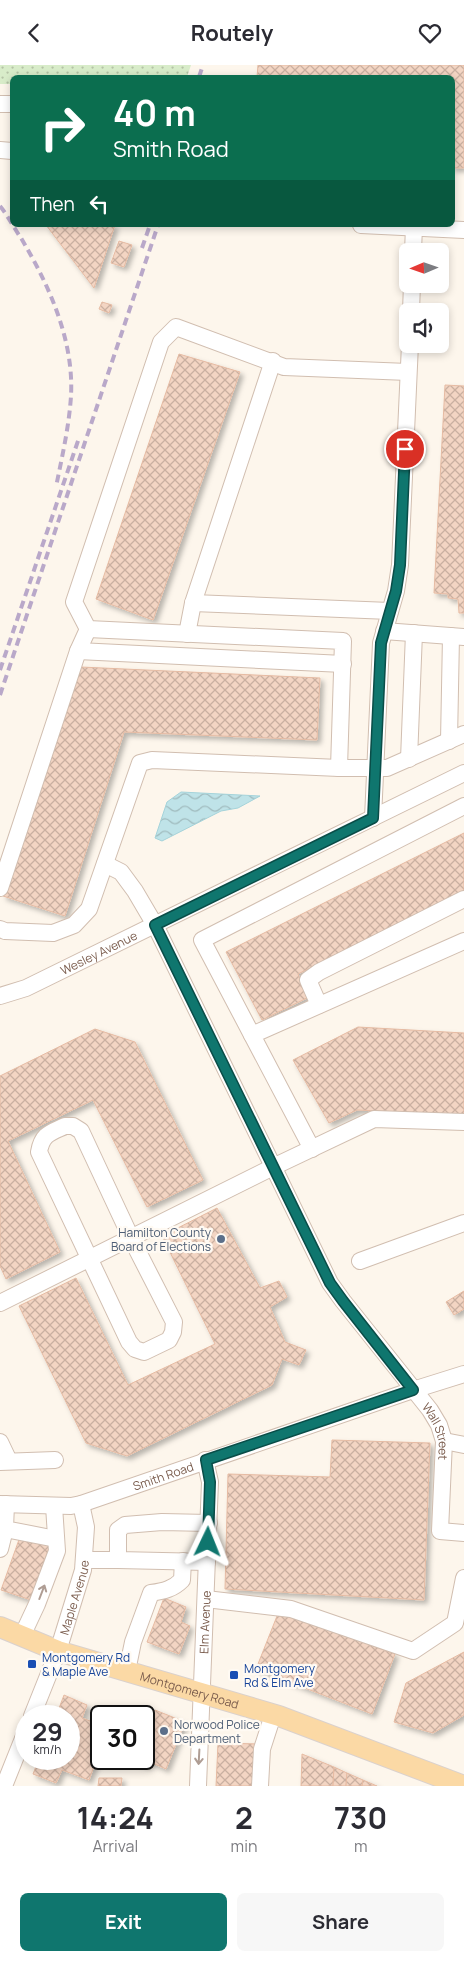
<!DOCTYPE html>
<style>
body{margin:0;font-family:Manrope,sans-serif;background:#f7f7f7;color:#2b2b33;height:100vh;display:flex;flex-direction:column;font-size:19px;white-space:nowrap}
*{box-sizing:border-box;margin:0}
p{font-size:16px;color:#7c7c81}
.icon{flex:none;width:28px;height:28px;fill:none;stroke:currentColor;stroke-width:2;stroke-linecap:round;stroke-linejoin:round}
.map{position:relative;height:1721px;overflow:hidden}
.sheet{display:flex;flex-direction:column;background:#fff;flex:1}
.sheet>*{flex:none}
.banner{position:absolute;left:10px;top:10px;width:445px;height:152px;border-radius:8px;box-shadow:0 2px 8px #0003;background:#0b6e4f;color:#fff;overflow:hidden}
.needle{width:32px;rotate:268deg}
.controls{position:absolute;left:399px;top:178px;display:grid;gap:10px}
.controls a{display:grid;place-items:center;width:50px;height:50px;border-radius:8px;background:#fff;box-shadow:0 2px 8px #0003;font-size:25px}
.speed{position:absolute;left:15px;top:1640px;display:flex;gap:10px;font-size:25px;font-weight:700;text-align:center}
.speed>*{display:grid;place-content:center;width:65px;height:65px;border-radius:50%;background:#fff;box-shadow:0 2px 8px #0003;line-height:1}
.speed small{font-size:12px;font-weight:400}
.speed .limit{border:2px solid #111;border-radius:8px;background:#fff;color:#111}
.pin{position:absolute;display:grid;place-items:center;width:42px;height:42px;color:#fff;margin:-21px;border:2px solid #fff;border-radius:50%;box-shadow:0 1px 5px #0007}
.me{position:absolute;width:55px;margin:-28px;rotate:2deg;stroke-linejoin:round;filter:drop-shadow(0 0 4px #0008)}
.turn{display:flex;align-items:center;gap:18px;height:105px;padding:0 20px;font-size:22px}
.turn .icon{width:65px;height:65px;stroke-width:2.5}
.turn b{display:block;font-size:35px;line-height:42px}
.then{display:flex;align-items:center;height:48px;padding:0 20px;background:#0003;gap:10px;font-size:19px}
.eta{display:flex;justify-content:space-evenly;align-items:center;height:85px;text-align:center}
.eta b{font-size:30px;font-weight:700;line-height:35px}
.button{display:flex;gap:10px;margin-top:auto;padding:10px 20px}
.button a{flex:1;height:58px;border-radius:8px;background:#0f766e;color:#fff;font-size:20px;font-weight:700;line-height:58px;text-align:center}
.button a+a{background:#f7f7f7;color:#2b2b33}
header{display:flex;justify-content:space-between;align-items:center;height:65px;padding:0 20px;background:#fff;font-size:22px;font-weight:700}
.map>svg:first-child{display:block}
.park{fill:url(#park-dots)}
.water{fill:url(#water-waves);stroke:#a5d3da}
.building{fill:url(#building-cross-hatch);stroke:#e6bba3;filter:url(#shadow)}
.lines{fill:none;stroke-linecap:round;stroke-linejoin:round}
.minor-casing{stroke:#d1beb0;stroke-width:18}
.major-casing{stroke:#dad1cd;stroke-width:22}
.minor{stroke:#fff;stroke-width:16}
.major{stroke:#fbd9a5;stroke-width:20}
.rail{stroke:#b9a8c9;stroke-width:4;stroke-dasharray:8 5;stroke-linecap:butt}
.oneway{stroke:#af9d94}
.route-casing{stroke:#0a4d48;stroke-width:12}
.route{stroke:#0f766e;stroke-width:9}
.service-dot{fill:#5c6f8a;stroke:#fffaf3;stroke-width:2}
.transit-dot{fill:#1a4fb4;stroke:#fffaf3;stroke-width:2}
.labels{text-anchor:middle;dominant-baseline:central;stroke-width:4.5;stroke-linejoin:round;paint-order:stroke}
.street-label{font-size:12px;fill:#7a5c4d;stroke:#fffaf3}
.service-label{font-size:12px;fill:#4e5e75;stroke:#fffaf3;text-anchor:end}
.transit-label{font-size:12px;fill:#164399;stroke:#fffaf3;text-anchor:start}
</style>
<header><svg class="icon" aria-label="back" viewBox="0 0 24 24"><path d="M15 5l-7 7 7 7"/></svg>Routely<svg class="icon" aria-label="heart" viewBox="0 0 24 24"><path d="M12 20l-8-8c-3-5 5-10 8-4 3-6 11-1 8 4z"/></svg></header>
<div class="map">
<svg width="464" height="1721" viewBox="0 0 464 1721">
<defs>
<pattern id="park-dots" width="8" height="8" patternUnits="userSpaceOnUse" patternTransform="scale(1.25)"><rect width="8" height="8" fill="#d8ecc9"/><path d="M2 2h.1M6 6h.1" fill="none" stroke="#b4c2a5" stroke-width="1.8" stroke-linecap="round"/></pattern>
<pattern id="water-waves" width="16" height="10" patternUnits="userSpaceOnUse" patternTransform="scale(1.25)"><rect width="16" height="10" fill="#bfe3e8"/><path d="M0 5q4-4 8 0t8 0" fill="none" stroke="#a0bbbe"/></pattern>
<pattern id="building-cross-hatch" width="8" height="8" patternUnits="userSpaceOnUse" patternTransform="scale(1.25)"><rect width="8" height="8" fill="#f3d5c3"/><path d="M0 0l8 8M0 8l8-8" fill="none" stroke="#cab0a1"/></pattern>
<filter id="shadow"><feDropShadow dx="3.5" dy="3.5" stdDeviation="2.5" flood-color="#0004"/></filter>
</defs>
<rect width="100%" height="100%" fill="#fdf6ec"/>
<path class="park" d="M0 0H191L187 12H12V19H0Z"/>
<path class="water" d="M181 727 260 731 238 743 221 746 162 776 155 773 167 737Z"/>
<g class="building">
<path d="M258 0H464V103H452V12H257Z"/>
<path d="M46 160H115L94 223Z"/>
<path d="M119 176 132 180 124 202 111 198Z"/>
<path d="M102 237 112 240 109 248 99 244Z"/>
<path d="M179 289 240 307 153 555 96 534Z"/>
<path d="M445 320 464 321V548H459L458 534 448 533V529L434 528Z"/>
<path d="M81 602 320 613 317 675 124 667 65 851 3 831Z"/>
<path d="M464 768V827L298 909 307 933 262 955 226 887Z"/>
<path d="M358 962 464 968V1050L357 1045 329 1058 293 995Z"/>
<path d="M95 964 135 977 203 1115 147 1142 93 1035 8 1076 60 1187 6 1214 0 1201V1011Z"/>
<path d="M217 1143 260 1223 279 1216 287 1232 270 1242 285 1277 306 1285 299 1300 282 1294 272 1320 127 1391 86 1378 19 1241 76 1213 128 1320 215 1279 162 1171Z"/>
<path d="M464 1226V1244L454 1250 446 1237Z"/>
<path d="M332 1375 430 1378 424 1535 225 1524 228 1409 330 1412Z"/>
<path d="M21 1469 50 1480 31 1535 1 1525Z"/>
<path d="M164 1533 186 1542 181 1557 190 1561 179 1589 147 1577Z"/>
<path d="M279 1546 395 1589 372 1649 256 1604Z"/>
<path d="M464 1587V1650L433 1668 394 1657 406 1618Z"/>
<path d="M64 1630 87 1640 82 1653 101 1660V1682L89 1715 62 1705 56 1718 33 1709 39 1694H69V1651H51L50 1648 58 1646Z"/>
<path d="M155 1645 185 1657 166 1704 150 1697 148 1701 135 1696 136 1694H144V1674Z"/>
<path d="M218 1678 260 1679 258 1721H216Z"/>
<path d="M302 1689 334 1702 333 1721H301Z"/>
<path d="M334 1702 347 1708 346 1721H333Z"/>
<path d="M347 1708 363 1715 362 1721H346Z"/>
<path d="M99 1713H122L121 1721H98Z"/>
<path d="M363 1715 377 1721H362Z"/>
</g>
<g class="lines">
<defs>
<g id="minor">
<path d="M0 39H12"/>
<path d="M0 85 12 86"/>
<path d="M361 160 464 165"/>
<path d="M413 186 414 162"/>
<path d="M411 246 412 219"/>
<path d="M408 307 284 302 176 262 161 277 74 537 88 564 343 576 339 703H387L464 669"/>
<path d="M193 538 390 546"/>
<path d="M384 566 464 572"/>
<path d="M187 569 193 538 273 296"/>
<path d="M78 586 343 599"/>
<path d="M449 676 451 571"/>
<path d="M409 694 414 568"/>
<path d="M373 753 381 578 396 526 400 500 410 279"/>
<path id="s1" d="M105 799 121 807 135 826 155 860 330 1218 343 1236 430 1345 439 1360 444 1376 440 1466 464 1468"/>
<path d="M0 823 78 586 88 564"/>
<path d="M0 864 5 866 53 868 74 860 89 844 140 698 152 695 339 703"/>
<path id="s2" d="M0 931 26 923 464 708"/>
<path d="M319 940 308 915 319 907 464 834"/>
<path d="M252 970 202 875 464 741"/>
<path d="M65 1061H73L81 1066 131 1173 174 1257 173 1267 169 1275 144 1287 135 1284 129 1277 39 1087C42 1069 50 1068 65 1061Z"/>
<path d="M312 1084 252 970 464 876"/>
<path d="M360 1196 464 1158"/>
<path d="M0 1238 273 1102 374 1054 464 1057"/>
<path d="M444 1376 464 1380"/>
<path d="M0 1377 9 1396"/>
<path d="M0 1397 55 1395"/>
<path id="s3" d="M0 1439 71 1441 81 1439 413 1325 464 1309"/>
<path d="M6 1439 5 1464 56 1474"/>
<path d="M0 1484 5 1464"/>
<path d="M85 1495H118"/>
<path d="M207 1497 118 1495V1465L125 1460 162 1457 209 1458"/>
<path d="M206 1534 291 1544 413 1586 455 1558 464 1513"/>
<path d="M22 1571 37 1539 57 1486 54 1441"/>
<path d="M127 1606 133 1577 151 1528C164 1526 173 1524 182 1515L183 1496"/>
<path id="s4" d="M32 1651 58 1586 83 1505 86 1462 81 1439"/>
<path d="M4 1721 26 1666"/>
<path id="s5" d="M198 1721 210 1417 205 1395"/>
<path d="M260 1721 262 1684 273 1650"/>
</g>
<g id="major">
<path id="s6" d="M0 1562 58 1586 279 1651 464 1721"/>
</g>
</defs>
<use href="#minor" class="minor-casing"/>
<use href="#major" class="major-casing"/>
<use href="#minor" class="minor"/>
<use href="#major" class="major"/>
<g class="rail">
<path d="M199 12 203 0"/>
<path d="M0 141C8 151 14 163 21 173 49 220 74 275 71 331 69 362 62 392 56 422"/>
<path d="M142 183 150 160"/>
<path d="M0 605 79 373"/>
<path d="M0 630 158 160"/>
</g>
</g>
<defs><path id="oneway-shaft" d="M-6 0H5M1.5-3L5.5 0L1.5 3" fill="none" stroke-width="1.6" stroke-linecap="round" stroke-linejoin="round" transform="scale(1.25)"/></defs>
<g class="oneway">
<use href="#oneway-shaft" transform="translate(42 1527) rotate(-69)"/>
<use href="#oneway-shaft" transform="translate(199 1692) rotate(93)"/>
</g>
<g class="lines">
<defs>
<path id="route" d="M208 1477 210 1417 206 1395 413 1325 343 1236 330 1218 155 860 373 753 381 578 396 526 400 500 405 384"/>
</defs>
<use href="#route" class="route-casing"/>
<use href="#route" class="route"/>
</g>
<g class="service-dot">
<circle cx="221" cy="1174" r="5"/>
<circle cx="164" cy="1666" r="5"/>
</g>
<g class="transit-dot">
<rect x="27" y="1594" width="10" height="10" rx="2.5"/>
<rect x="229" y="1605" width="10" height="10" rx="2.5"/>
</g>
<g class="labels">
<g class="street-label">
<text stroke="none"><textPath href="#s2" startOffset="108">Wesley Avenue</textPath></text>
<text stroke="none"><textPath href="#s1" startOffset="664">Wall Street</textPath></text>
<text stroke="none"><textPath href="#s3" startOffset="168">Smith Road</textPath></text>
<text stroke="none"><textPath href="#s4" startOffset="126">Maple Avenue</textPath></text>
<text stroke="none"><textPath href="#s5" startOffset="164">Elm Avenue</textPath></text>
<text stroke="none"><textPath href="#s6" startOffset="200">Montgomery Road</textPath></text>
</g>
<g class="service-label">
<text x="211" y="1167">Hamilton County<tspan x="211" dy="14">Board of Elections</tspan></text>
<text x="174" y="1659" text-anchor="start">Norwood Police<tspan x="174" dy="14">Department</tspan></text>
</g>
<g class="transit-label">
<text x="42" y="1592">Montgomery Rd<tspan x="42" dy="14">&amp; Maple Ave</tspan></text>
<text x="244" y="1603">Montgomery<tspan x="244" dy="14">Rd &amp; Elm Ave</tspan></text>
</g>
</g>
</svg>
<div class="controls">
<a><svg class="needle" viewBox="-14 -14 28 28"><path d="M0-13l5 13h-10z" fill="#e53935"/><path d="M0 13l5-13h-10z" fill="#7c7c81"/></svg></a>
<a><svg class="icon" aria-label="sound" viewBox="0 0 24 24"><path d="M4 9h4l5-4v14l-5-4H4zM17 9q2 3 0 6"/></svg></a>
</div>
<div class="speed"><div>29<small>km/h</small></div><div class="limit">30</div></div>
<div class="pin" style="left:405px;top:384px;background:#d93025"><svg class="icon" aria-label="arrive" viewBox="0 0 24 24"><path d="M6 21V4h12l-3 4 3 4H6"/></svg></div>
<svg class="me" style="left:208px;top:1477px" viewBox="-20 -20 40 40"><path d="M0-17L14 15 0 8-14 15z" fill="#0f766e" stroke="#fff" stroke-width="4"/></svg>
<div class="banner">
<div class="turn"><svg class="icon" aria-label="right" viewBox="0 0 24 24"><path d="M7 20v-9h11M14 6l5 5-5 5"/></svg><div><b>40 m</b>Smith Road</div></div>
<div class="then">Then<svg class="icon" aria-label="left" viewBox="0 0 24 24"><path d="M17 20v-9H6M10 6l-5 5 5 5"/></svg></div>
</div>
</div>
<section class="sheet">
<div class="eta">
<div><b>14:24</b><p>Arrival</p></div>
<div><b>2</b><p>min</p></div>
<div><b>730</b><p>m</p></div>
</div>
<div class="button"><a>Exit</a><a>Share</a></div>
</section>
